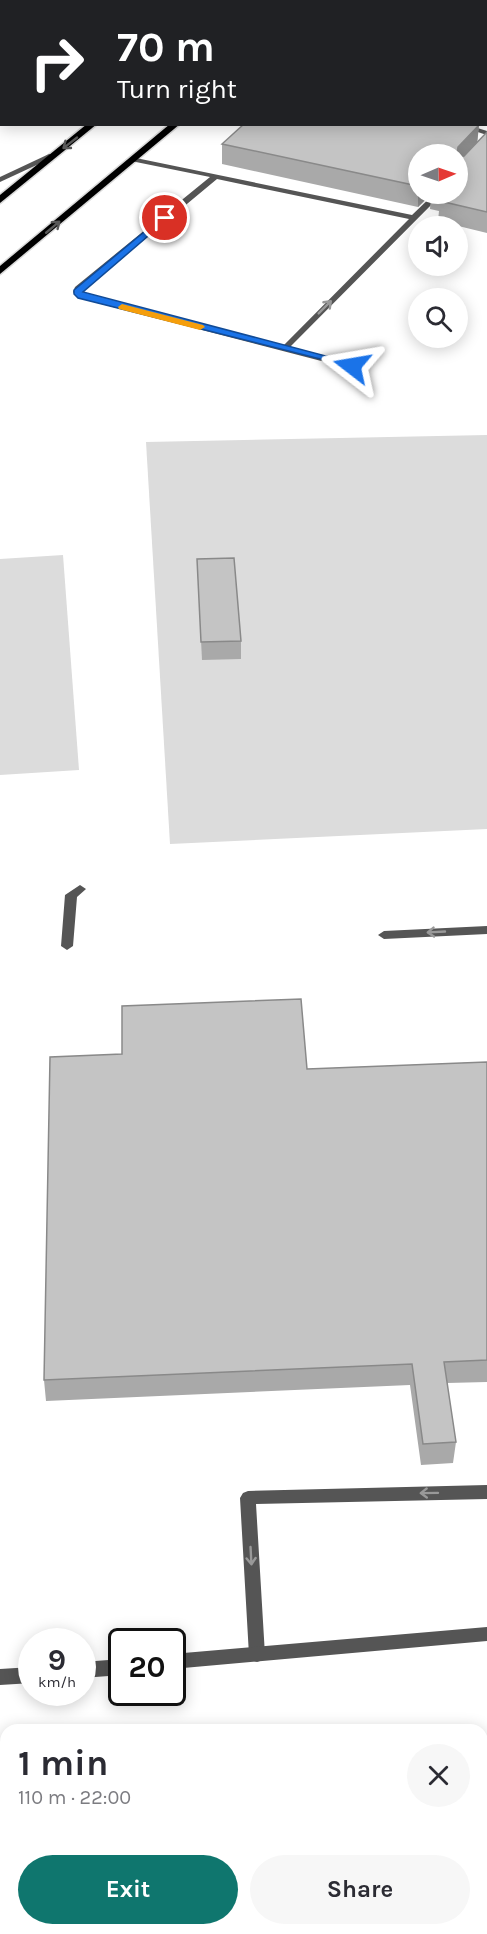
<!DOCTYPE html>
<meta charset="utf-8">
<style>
body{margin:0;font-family:Karla,sans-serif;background:#f7f7f7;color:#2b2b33;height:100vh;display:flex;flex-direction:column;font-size:22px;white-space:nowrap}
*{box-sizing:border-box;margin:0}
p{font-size:20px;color:#7c7c81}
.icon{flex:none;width:33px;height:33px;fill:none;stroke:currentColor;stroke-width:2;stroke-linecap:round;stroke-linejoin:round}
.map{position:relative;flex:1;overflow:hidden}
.sheet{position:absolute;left:0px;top:1724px;width:488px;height:212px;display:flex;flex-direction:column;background:#fff;border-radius:18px 18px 0 0;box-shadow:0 3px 15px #0003}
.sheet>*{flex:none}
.guide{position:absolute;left:0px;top:0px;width:488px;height:126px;box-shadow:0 3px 15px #0003;background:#202124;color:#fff;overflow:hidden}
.needle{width:39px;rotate:88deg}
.buttons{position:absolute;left:408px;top:144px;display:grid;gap:12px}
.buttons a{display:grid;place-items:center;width:60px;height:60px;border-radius:50%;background:#fff;box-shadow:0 3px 15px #0003;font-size:30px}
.speed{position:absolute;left:18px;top:1628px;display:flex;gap:12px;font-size:30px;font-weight:700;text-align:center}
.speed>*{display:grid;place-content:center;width:78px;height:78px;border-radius:50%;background:#fff;box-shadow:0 3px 15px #0003;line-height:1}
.speed small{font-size:15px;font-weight:400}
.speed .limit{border:3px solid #111;border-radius:9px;background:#fff;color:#111}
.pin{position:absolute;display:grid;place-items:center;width:51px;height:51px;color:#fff;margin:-26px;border:3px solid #fff;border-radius:50%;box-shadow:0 2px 6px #0007}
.me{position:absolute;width:66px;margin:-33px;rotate:284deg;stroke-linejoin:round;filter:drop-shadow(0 0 4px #0008)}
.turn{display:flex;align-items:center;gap:21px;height:126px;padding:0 18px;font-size:27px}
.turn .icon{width:78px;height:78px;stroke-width:2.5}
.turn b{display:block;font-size:42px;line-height:51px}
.round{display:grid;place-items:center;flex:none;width:63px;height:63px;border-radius:32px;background:#f7f7f7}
.overview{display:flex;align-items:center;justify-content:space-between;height:102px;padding:0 18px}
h1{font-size:36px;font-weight:700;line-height:45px}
.cta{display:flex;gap:12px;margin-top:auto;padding:12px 18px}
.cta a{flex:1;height:69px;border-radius:36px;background:#0f766e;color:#fff;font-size:24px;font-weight:700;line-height:69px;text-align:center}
.cta a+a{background:#f7f7f7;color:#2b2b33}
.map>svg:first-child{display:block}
.green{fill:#dcdcdc}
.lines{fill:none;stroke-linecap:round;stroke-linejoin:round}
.primary-casing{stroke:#dbdbdb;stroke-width:3}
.service{fill:#555;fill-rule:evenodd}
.tertiary{fill:#555;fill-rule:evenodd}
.primary{fill:#000;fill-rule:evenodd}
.wall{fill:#a9a9a9;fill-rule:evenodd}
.shaded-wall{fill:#898989}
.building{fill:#c4c4c4;stroke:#898989;stroke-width:1.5}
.oneway{stroke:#595959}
.oneway2{stroke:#999}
.route{fill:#1a73e8;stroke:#114b97;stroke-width:1.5}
.slow{fill:#f59e0b}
</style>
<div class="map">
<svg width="487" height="1934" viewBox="0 0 487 1934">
<rect width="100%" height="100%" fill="#fff"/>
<g class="green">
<path d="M487 435V829L170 844 146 442Z"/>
<path d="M63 555 79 770 0 775V559Z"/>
</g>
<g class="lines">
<defs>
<g id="primary">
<path d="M247 0H256L246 2Z"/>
<path d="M321 0H330L320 2Z"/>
<path d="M87 124H97L0 203V195Z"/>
<path d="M170 124H180L0 274V266Z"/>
</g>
</defs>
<use href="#primary" class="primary-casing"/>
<g class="service">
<path d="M486 2H487L486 7Z"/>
<path d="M453 124H465L487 131V135Z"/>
<path d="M49 154 56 156 0 182V177Z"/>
<path d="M131 157 412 215 434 194H442L290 347 355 364 356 366 352 369 78 298 73 292 75 287 210 177 131 161ZM217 179 409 219 283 346 84 294 81 292Z"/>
<path d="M80 885 86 889 77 897 73 946 67 950 61 946 65 895Z"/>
<path d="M487 926V934L384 939 378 935 384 931Z"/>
<path d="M487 1485V1499L256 1504 265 1655 263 1660 257 1662 251 1660 249 1655 240 1498 243 1493 248 1491Z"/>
</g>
<g class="tertiary">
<path d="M487 1627V1641L172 1669V1654Z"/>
<path d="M122 1659V1675L82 1678V1662Z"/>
<path d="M32 1667V1683L0 1685V1669Z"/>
</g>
<use href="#primary" class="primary"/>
</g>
<g class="wall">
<path d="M479 125 477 142 487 132V233L438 221 439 211 430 209 431 194 418 207 222 164V144ZM418 154H458V194H418Z"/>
<path d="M197 559 241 641V659L202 660Z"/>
<path d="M487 1062V1382L447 1383 456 1442 453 1463 421 1465 410 1385 46 1401 44 1380 307 1069Z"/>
</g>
<g class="shaded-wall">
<path d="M2 2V38L0 56V20Z"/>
<path d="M479 125 477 145 458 166V147Z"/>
<path d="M418 192V194H431L418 207Z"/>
</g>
<g class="building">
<path d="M0 0H2L0 20Z"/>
<path d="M394 0H433L441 2H392Z"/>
<path d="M244 124H475L479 125 458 147 457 154H418V186L222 144Z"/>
<path d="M487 132V212L440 201 448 194H458V155L459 157 464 156Z"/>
<path d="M234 558 241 641 201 642 197 559Z"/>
<path d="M301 999 307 1069 487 1062V1360L444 1362 456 1442 423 1444 412 1364 44 1380 50 1057 122 1054V1006Z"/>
<path d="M6 1909V1929H440L441 1934H0V1910Z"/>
</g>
<defs><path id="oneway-shaft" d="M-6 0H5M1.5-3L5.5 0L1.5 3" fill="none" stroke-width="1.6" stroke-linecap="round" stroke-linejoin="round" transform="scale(1.5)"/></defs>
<g class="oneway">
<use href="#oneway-shaft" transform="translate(70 143) rotate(142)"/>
<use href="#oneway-shaft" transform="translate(53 227) rotate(-40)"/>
</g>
<g class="oneway2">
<use href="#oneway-shaft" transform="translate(325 307) rotate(-45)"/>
<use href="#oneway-shaft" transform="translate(436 932) rotate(177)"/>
<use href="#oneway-shaft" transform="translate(429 1493) rotate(179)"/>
<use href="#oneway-shaft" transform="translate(251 1556) rotate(87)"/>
</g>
<path class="route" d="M162 217 169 218 83 292 356 364V368L78 298 74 294V290Z"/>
<path class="slow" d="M122 304 203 325 205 327 200 330 119 309 118 307Z"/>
</svg>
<div class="buttons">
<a><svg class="needle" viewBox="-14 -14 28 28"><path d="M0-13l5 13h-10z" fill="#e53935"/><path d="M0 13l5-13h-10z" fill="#7c7c81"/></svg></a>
<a><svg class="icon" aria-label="sound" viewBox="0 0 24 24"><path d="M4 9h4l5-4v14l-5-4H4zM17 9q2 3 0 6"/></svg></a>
<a><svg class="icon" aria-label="search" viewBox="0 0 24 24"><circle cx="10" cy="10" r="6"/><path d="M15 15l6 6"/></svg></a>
</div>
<div class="speed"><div>9<small>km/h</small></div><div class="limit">20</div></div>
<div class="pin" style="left:165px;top:218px;background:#d93025"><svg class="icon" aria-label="arrive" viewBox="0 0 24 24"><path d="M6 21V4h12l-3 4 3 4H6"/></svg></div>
<svg class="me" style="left:352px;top:366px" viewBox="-20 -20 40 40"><path d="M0-17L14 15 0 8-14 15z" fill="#1a73e8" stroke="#fff" stroke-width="4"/></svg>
<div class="guide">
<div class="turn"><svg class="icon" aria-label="right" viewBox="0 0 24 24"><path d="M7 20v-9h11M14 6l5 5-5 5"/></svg><div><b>70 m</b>Turn right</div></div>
</div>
<section class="sheet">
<div class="overview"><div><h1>1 min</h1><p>110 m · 22:00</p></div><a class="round"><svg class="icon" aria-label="close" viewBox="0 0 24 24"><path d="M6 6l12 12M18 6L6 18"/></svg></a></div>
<div class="cta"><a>Exit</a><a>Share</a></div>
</section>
</div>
